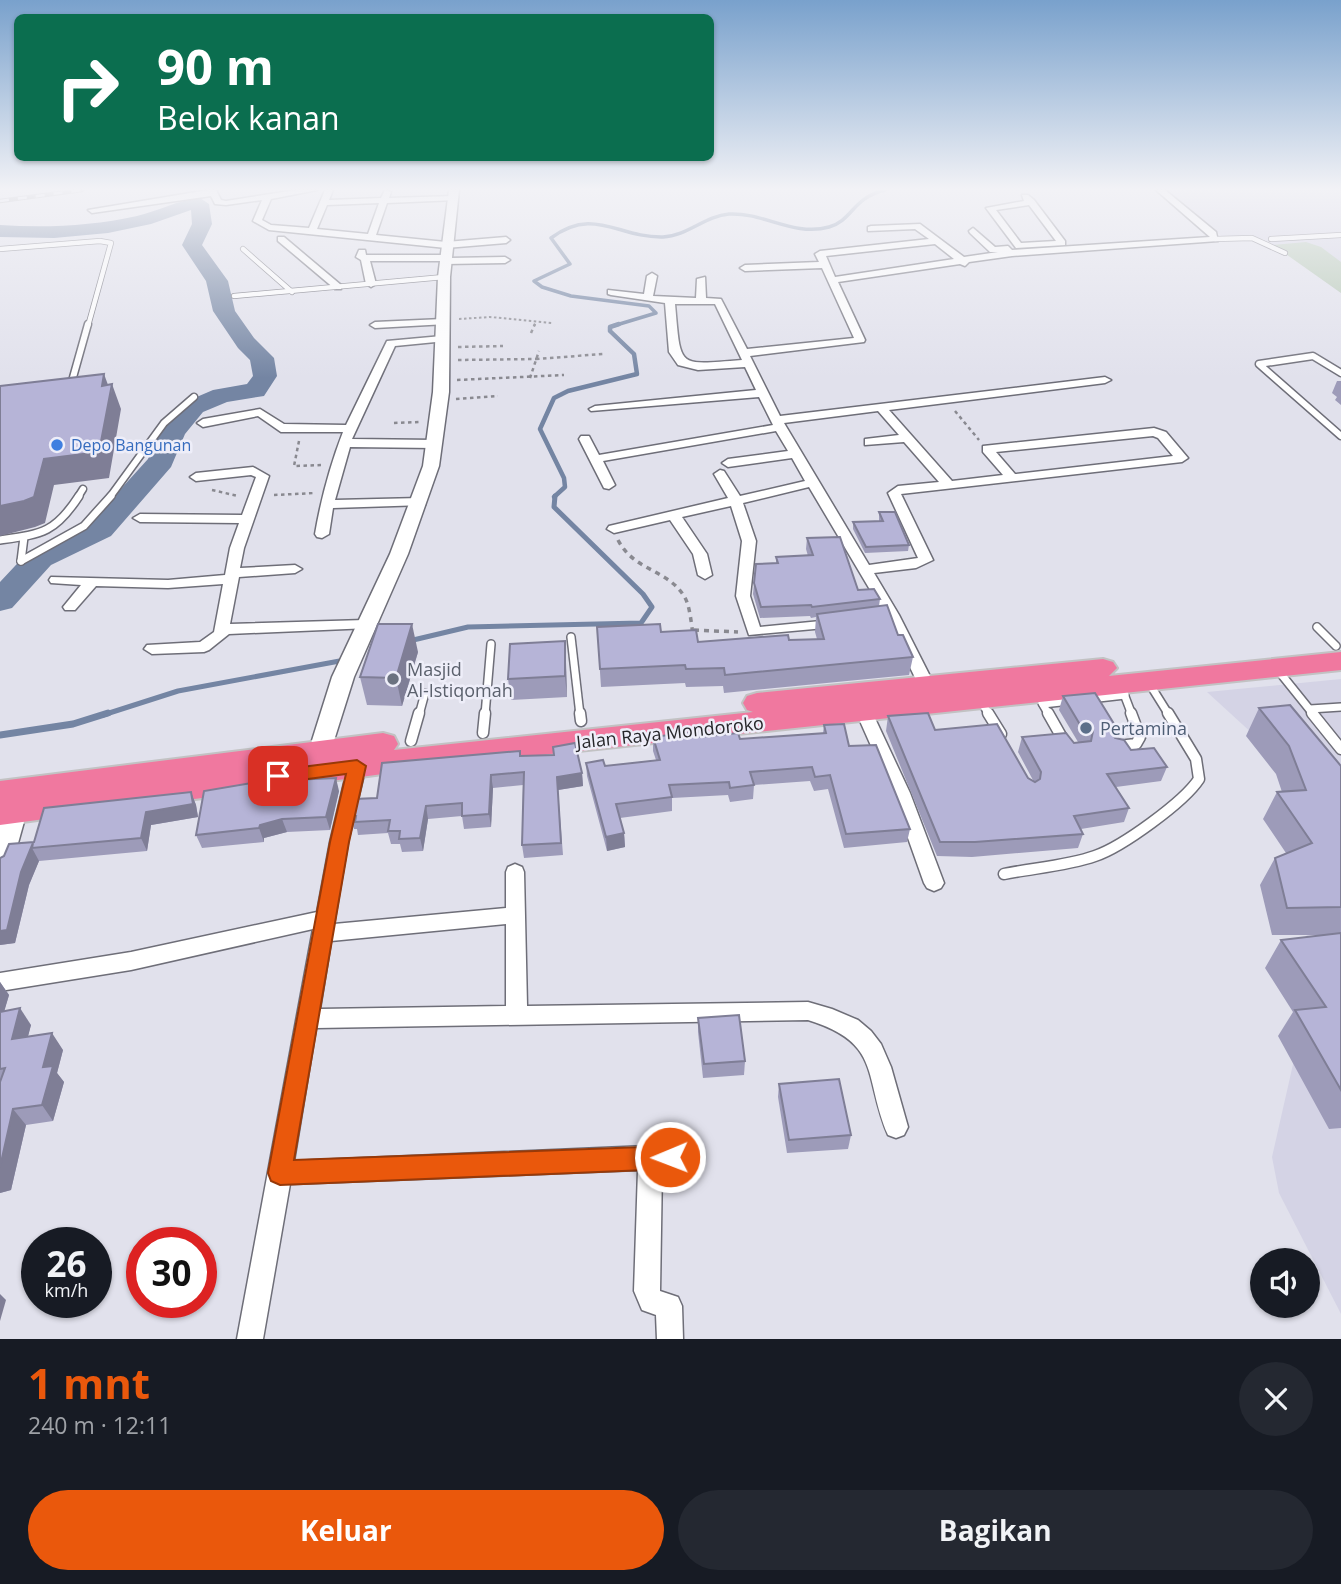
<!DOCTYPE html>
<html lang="id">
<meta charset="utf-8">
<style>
body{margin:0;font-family:"Open Sans",sans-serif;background:#242831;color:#f1f3f6;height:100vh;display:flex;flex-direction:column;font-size:26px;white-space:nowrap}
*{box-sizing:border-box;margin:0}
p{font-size:23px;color:#9ea1a6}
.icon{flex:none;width:38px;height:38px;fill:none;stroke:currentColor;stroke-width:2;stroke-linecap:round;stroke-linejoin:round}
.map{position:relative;height:1339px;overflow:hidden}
.details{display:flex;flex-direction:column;background:#171b24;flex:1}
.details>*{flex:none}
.guide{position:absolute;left:14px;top:14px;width:700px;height:147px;border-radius:10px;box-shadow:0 2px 5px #0004;background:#0b6e4f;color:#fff;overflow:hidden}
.controls{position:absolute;left:1250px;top:1248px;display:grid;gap:14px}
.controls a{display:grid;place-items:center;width:70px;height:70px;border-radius:50%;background:#171b24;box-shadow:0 2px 5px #0004;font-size:35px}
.speed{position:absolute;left:21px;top:1227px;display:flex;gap:14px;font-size:35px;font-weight:700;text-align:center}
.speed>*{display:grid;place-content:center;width:91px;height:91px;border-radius:50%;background:#171b24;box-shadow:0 2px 5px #0004;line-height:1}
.speed small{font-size:18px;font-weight:400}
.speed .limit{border:10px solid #d22;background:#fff;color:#111}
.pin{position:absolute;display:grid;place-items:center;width:60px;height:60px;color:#fff;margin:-30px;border-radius:14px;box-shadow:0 4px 10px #0006}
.me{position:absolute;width:77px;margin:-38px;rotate:269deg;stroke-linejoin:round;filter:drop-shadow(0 0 5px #0008)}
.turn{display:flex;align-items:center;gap:24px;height:147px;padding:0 28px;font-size:32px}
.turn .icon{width:91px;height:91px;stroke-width:2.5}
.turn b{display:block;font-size:49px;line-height:60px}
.round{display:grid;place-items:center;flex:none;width:74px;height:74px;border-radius:37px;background:#242831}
.overview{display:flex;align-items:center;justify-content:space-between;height:119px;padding:0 28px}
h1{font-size:42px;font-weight:700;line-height:52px;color:#ea580c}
.primary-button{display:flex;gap:14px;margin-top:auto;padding:14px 28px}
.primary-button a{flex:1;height:80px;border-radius:42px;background:#ea580c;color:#fff;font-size:28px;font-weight:700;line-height:80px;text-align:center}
.primary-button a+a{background:#242831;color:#f1f3f6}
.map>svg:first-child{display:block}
.built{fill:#d4d3e5}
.green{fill:#b4c7b3}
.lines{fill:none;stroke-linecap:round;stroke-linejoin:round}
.stream-far3{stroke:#7485a3;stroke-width:3.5}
.stream-far2{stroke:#7485a3;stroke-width:4.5}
.stream-far1{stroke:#7485a3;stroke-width:5}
.stream{stroke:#7485a3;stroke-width:7}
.river{fill:#7485a3;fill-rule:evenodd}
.lane-far3-casing{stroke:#6e6e78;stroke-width:6}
.lane-far2-casing{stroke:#6e6e78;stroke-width:9}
.lane-far1-casing{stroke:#6e6e78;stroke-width:10}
.lane-casing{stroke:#6e6e78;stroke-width:13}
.street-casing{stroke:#6e6e78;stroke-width:3}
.secondary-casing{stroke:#6e6e78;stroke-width:3}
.highway-casing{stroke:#c2c2c3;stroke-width:4}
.path-far2{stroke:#898990;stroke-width:2;stroke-dasharray:2.5 2.5;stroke-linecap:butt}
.path-far1{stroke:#898990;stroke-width:2.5;stroke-dasharray:3.5 3.5;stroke-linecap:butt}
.path{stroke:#898990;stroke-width:3.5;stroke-dasharray:5 5;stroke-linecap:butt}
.lane-far3{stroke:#fff;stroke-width:4.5}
.lane-far2{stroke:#fff;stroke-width:6}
.lane-far1{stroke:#fff;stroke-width:7}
.lane{stroke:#fff;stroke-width:10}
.street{fill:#fff;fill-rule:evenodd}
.secondary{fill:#fff;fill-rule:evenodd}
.highway{fill:#f0789f;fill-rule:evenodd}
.rail-casing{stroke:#73737a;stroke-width:4.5}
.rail{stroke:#eeeef9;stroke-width:2.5;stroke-dasharray:9;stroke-linecap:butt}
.wall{fill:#9d9bb9}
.shaded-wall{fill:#7f7e96}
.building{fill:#b6b4d7;stroke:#7f7e96;stroke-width:2}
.route{fill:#ea580c;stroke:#983908;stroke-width:2}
.shop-dot{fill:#3f7fe0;stroke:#eeeef9;stroke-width:2.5}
.worship-dot{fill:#6b7280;stroke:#eeeef9;stroke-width:2.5}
.service-dot{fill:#5c6f8a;stroke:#eeeef9;stroke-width:2.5}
.labels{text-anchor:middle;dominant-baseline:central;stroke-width:5;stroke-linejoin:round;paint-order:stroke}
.far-shop-label{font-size:16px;fill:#366cbe;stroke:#eeeef9;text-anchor:start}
.worship-label{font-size:18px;fill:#5b616d;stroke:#eeeef9;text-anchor:start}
.service-label{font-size:18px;fill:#4e5e75;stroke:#eeeef9;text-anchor:start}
.street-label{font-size:18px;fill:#26262a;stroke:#eeeef9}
</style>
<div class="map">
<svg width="1341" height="1339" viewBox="0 0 1341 1339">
<rect width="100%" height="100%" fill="#e1e1ec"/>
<g class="built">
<path d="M1341 190V293L1280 248 1263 239 1224 238 1164 191Z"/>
<path d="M1341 679V1314L1279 1193 1272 1157 1308 998 1305 870 1311 787 1207 692Z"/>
</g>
<path class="green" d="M1306 242 1321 247 1341 262V293L1273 245Z"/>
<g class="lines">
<path class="stream-far3" d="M613 326 656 313 649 306 571 296 542 287 534 281 570 264 551 238C594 206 618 238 663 237 687 236 705 216 729 214 763 212 794 237 829 227 853 220 852 198 885 190"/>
<path class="stream-far2" d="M554 497 565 487 564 478 540 429 554 398 568 391 637 374 634 354 610 331V327L619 324"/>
<g class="stream-far1">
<path d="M409 641 468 627 641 623 652 607 643 594 554 507 555 496"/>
<path d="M103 715 178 691 345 660"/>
</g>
<path class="stream" d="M0 735 73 724 108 713"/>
<path class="river" d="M200 198 209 204 212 224 202 245 228 281 235 311 254 338 274 358 277 376 264 396 227 402 203 412 185 434 171 467 111 536 51 565 12 608 0 611V582L29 551 89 524 148 459 159 432 185 402 213 390 247 384 253 376 250 360 238 348 213 311 206 281 182 245 192 224 191 210 151 224 108 233 54 238 0 237V225C46 228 92 226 137 216 159 211 177 200 200 198Z"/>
<defs>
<g id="lane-far3">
<path d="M1215 239 1252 238 1285 253"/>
<path d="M1271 239 1341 235"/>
<path d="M0 249 100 241 111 243 88 326"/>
<path d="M243 249 292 292"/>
<path d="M234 296 444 277"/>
</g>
<g id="lane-far2">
<path d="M1341 373 1313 356 1259 364 1341 436"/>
<path d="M67 387 72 381 88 324"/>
<path d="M78 497 83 489"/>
<path d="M110 497 164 423 194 397"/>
</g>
<g id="lane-far1">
<path d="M0 540C42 534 55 533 79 496"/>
<path d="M21 561 84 526 111 496"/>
<path d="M21 561 24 537"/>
<path d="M1317 627 1336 646"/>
<path d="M571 637 580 715"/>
<path d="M1277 669 1314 715"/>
<path d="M1149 683 1169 715"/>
<path d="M1121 686 1132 715"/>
<path d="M1090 699 1125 695"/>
<path d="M981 701 989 715"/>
<path d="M1042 703 1049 715"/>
<path d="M1043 704 1070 701"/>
<path d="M1310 709 1341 707"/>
<path d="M419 715 425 693"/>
<path d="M485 715 491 644"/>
</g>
<g id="lane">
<path d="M580 713 581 721"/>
<path d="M988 713 1001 734"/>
<path d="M1048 713 1065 743"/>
<path d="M1312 713 1341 749"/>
<path d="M483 733 485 713"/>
<path d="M411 741 419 713"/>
<path d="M1118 746 1136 744 1140 737 1131 713"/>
<path d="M1004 874C1033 868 1067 866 1095 856 1122 847 1184 802 1199 779L1196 759 1168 713"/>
</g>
<g id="street">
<path d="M208 190H216L221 200 226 201 296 190H317L271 199 262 220 271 225 309 228 325 190H333L329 200 381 198 385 190 391 192 389 198 453 196H456V200L387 203 376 235 446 242 506 237 510 240 506 243 446 248 269 230 253 221 262 200 226 205 215 204 211 196 92 213 88 210ZM379 203 368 234 317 229 327 205Z"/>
<path d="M1156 190H1165L1216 232 1218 241 1012 256 969 262 965 266 960 264 838 282 865 340 864 342 750 356 780 416 1105 377 1111 380 1105 383 889 410 952 481 1003 475 983 452V446L1154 428 1166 432 1188 458 1182 462 901 494 933 560 916 568 874 573 899 615 935 686 933 690 927 691 919 686 885 615 809 487 743 503 756 541 750 596 760 627 841 619 843 622 836 627 749 635 736 596 742 541 731 506 682 517 707 554 712 575 705 579 698 575 693 554 670 520 614 533 607 529 609 526 728 498 714 474 720 470 724 471 740 496 805 481 792 458 728 467 722 463 728 459 788 451 776 431 603 461 615 485 609 489 604 488 579 439 581 436H589L599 455 773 425 759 397 591 411 589 409 595 406 756 390 745 367 698 370 678 365 669 352 665 303 611 295 608 294V290L644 294 647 276 652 273 657 276 653 296 696 298 697 279 705 277 706 298 721 299 747 349 854 338 822 268 745 271 740 268 745 265 819 262 815 254 820 251 929 239 915 229 868 231V227L871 226 920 224 964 257 998 252H990L970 233 969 231 973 228 995 247 1008 246 1012 250 1210 237ZM935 244 954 259 835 277 826 256ZM675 304H715L742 360C676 365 681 369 675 304ZM878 411 899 435 865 439V445L904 442 939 482 898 486 888 493 918 558 869 565 784 423ZM1153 436 1158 438 1173 456 1015 474 996 452Z"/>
<path d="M1022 195H1028L1034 200 1065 241V245L1016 248 986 208 1024 201ZM1029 205 1056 241 1021 243 996 210Z"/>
<path d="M278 237H284L341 285V289H335L278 241Z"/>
<path d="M359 250H365L366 255H445L449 258 505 257 510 260 505 263 445 264 441 261H370L376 284 371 287 366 284 361 260 356 257Z"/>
<path d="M443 319 447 320V324L375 328 370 325 375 322Z"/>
<path d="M442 336 446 337V341L395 346 352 439 435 440 441 444 435 448 350 447 335 500 420 498 425 499V505L333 508 329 534 322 538 317 537 315 534C321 499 331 463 343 432H281L258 416 203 427 197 423 203 419 260 409 284 424 346 425 387 341Z"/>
<path d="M253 467 269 476 244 548 240 568 295 565 302 569 295 573 239 577 230 624 365 620 370 622 373 625 370 628 229 634 209 650 204 652 152 654 144 649 147 645 200 642 214 632 223 584 168 588 96 586 75 610H65L63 607 81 585 51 583 49 580 51 577 168 580 225 575 230 548 239 523 140 522 133 518 140 514 242 515 256 477 251 475 196 481 190 477 196 473Z"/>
<path d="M864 706 872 712 910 793 944 883 941 888 934 891 927 888 924 883 892 793 856 712Z"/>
<path d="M357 760 363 762 366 766 348 842 334 924 506 908V872L508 867 515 864 522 867 524 872 527 1006 808 1002 832 1009 858 1020 871 1031 881 1044 891 1067 908 1127 904 1135 896 1138 888 1135C863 1077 883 1043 808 1020L316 1028 294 1161 670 1145 678 1149 682 1157 678 1165 662 1169 660 1291 678 1297 682 1306 683 1339H657L656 1315 642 1310 634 1291 638 1170 290 1184 263 1339H237L313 929 131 970 0 991V973L131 952 317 912 330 842 348 766 351 762ZM506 924V1006L320 1009 331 941Z"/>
</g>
<g id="secondary">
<path d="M449 190H459L450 277 449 392 439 466 408 554 354 677 331 750 328 756H312L309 750 332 677 390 554 423 466 433 392 438 277Z"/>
<path d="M15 802 23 805 27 811 13 861 9 868 0 871V821L7 805Z"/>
</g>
<path id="highway" d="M1341 652V670L465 763 0 825V781L383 733 394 736 398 744 394 750 753 712 747 710 743 703 747 696 757 693 1103 659 1113 662 1117 668 1109 676Z"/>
</defs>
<use href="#lane-far3" class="lane-far3-casing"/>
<use href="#lane-far2" class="lane-far2-casing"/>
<use href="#lane-far1" class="lane-far1-casing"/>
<use href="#lane" class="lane-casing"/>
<use href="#street" class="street-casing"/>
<use href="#secondary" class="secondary-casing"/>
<use href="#highway" class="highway-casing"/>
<g class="path-far2">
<path d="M459 319 490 317 552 323"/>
<path d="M534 326 536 322"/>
</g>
<g class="path-far1">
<path d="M531 333 535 324"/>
<path d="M458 347 503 346"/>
<path d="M536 359 603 354"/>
<path d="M458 360 536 359"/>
<path d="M530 378 539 351"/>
<path d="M457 380 564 375"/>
<path d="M456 399 498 396"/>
<path d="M955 411 979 440"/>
<path d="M394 423 421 422"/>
<path d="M299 441 294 466 323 465"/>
<path d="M212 490 238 496"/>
<path d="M274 495 315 493"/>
</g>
<g class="path">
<path d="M618 540C634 571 667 569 684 596 690 605 691 623 693 634"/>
<path d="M694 630 738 632"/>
</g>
<use href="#lane-far3" class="lane-far3"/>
<use href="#lane-far2" class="lane-far2"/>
<use href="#lane-far1" class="lane-far1"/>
<use href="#lane" class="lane"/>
<use href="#street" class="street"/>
<use href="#secondary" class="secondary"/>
<use href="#highway" class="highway"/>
<defs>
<path id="rail" d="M0 201 82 190"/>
</defs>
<use href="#rail" class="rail-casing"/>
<use href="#rail" class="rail"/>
</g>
<g class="wall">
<path d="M1337 381H1341V405L1335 400 1337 397 1332 393Z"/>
<path d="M879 512 909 545 908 551 865 553 853 529V522L879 521Z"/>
<path d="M807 538 858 590 880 599 879 606 913 657 909 675 724 693 723 686 686 687 685 683 601 687 597 627 661 632 698 642 817 639 815 632 816 617 811 618 810 616 760 618 753 594 756 564 776 563V557L808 556 806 549Z"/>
<path d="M565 641 567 697 511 700 508 679Z"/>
<path d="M418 652 402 706 367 705 360 677Z"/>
<path d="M1063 696 1116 727 1113 734 1115 738 1131 750 1167 767 1161 781 1116 787 1129 808 1124 822 1081 829 1083 834 1078 848 972 857 937 856 886 731 888 716 935 730 1034 782 1018 752 1022 737 1074 743 1078 742 1059 710Z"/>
<path d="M1259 708 1341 766V1128L1329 1129 1278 1036 1293 1012 1265 968 1281 940 1330 935H1272L1260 885 1275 858 1286 853 1263 819 1277 792H1282L1276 774 1246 736Z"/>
<path d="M824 725 849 746 910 829 907 842 844 848 828 789 814 791 810 781 754 785 753 799 730 802 728 795 672 798V811L620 818 624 833 625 847 607 851 587 776 586 763 605 766 656 760 653 751V737H700L740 739 823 733Z"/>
<path d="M553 747 582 773 583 786 558 790 563 855 524 858 522 845 523 785 493 788 491 827 464 829 462 816 428 819 423 851 402 852 400 844H391L388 833 358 835 357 829H354L350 816 377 798 520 756 554 755Z"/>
<path d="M293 776 294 780 339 791 330 830 287 832 264 838V842L202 848 196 835Z"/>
<path d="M191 792 196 805 198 817 151 825 147 851 39 861 29 885 15 943 0 945 34 842Z"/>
<path d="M0 982 9 995 4 1011 31 1025 28 1036 63 1050 57 1073 64 1082 53 1121 26 1125 11 1190 0 1193Z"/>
<path d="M698 1018 745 1061 744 1075 703 1078 698 1032Z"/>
<path d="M779 1084 851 1135 848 1149 787 1153 778 1097Z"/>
</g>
<g class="shaded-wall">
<path d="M104 374 111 393 112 384 121 409 109 478 54 485 45 523 35 527 0 536V506L44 459 102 386Z"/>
<path d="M412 624 418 652 402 706 396 678Z"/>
<path d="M565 641 566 662 567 697 565 676Z"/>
<path d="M582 773 583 786 558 790 563 855 557 777Z"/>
<path d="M491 775 493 788 491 827 489 814Z"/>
<path d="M336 778 339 791 330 830 326 817Z"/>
<path d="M191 792 196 805 198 817 151 825 147 851 141 838 146 812Z"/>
<path d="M426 806 428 819 423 851 420 838Z"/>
<path d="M282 819 287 832 264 838V842L259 828 260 825Z"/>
<path d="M624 833 625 847 607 851 606 837Z"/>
<path d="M33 843 32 848 39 861 29 885 15 943 0 945V931L21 872Z"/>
<path d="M0 982 9 995 0 1026Z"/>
<path d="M20 1008 31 1025 23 1055 12 1039Z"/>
<path d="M52 1033 63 1050 57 1073 64 1082 53 1121 42 1105 43 1067Z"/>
<path d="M13 1109 26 1125 11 1190 0 1193V1167Z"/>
<path d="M0 1294 6 1300 0 1321Z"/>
</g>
<g class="building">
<path d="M104 374 102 386 112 384 99 452 44 459 34 497 24 501 0 506V386Z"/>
<path d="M879 512H895L909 545 866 547 853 522 883 521Z"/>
<path d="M840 537 858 590 874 589 880 599 812 607 811 605 761 607 754 583 756 564 778 563 776 557 813 555 807 538Z"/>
<path d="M887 605 898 635H903L913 657 725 675 724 668 686 669 685 665 600 669 597 627 660 624 661 632 696 630 698 642 788 635 789 640 824 639 817 614Z"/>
<path d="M378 624H412L396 678 360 677Z"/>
<path d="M565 641V676L508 679 510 644Z"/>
<path d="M1095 693 1116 727 1113 733 1115 738 1124 740 1131 750 1154 748 1167 767 1107 774 1129 808 1074 816 1083 834 975 842H940L888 716 928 713 935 730 997 724 1028 778 1035 782 1040 779 1041 772 1022 737 1066 733 1074 743 1091 741 1093 731 1082 728 1063 696Z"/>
<path d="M1290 705 1341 766V907L1287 908 1275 858 1312 843 1277 792 1306 790 1289 746 1259 708Z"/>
<path d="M844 724 849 746 876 745 910 829 846 834 830 775 815 777 812 767 750 772 754 785 730 788 729 782 669 785 672 797 616 804 624 833 606 837 586 763 603 760 605 766 660 760 653 737 699 731 700 737 738 733 740 739 826 733 824 725Z"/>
<path d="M575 743 582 773 557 777 561 843 522 845 524 772 491 775 489 814 462 816V803L426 806 420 838 399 839 400 831H388L390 820 355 822 356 816H350L354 799 377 798 382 763 520 751V756L554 755 553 747Z"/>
<path d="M293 776V780L336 778 326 817 282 819 260 825 259 828 196 835 204 791Z"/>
<path d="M191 792 193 804 146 812 141 838 32 848 33 843 21 872 7 930 0 931V858L4 856 9 844 34 842 44 808Z"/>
<path d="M1341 933V1090L1295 1010 1326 1007 1281 940Z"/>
<path d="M20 1008 12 1039 52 1033 43 1067 53 1066 42 1105 13 1109 0 1167V1082L5 1068 0 1069V1012Z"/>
<path d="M739 1015 745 1061 704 1064 698 1018Z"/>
<path d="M839 1079 851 1135 789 1140 779 1084Z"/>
</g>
<linearGradient id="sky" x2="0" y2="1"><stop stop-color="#79a1cc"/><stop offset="0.5" stop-color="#f2f2f6"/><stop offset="1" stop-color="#f2f2f6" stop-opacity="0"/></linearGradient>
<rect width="1341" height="378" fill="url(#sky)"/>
<path class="route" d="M357 760 366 766 349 842 294 1160 670 1146 679 1149 682 1157 679 1166 670 1169 280 1185 271 1181 268 1173 330 842 346 774 278 783 269 776 278 770Z"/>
<circle class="shop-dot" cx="57" cy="445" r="7"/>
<circle class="worship-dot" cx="393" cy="679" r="7"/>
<circle class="service-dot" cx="1086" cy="728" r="7"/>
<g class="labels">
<g class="far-shop-label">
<text x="71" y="445">Depo Bangunan</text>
</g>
<g class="worship-label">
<text x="407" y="669">Masjid<tspan x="407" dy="21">Al-Istiqomah</tspan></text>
</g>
<g class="service-label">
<text x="1100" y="728">Pertamina</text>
</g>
<g class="street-label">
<text transform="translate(670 732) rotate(-6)">Jalan Raya Mondoroko</text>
</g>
</g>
</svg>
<div class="controls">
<a><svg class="icon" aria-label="sound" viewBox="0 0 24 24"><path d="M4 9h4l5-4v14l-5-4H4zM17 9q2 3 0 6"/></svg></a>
</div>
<div class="speed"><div>26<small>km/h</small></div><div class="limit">30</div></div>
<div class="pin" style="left:278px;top:776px;background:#d93025"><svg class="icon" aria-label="arrive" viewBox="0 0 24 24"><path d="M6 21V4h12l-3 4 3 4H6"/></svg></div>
<svg class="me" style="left:670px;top:1157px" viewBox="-20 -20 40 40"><circle r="17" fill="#ea580c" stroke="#fff" stroke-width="3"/><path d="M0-11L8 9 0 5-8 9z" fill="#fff"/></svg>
<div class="guide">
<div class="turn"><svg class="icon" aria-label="right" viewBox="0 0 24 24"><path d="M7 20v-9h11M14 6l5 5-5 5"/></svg><div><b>90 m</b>Belok kanan</div></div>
</div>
</div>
<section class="details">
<div class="overview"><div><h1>1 mnt</h1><p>240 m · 12:11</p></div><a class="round"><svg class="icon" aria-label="close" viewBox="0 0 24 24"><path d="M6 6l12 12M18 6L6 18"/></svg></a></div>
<div class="primary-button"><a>Keluar</a><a>Bagikan</a></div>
</section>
